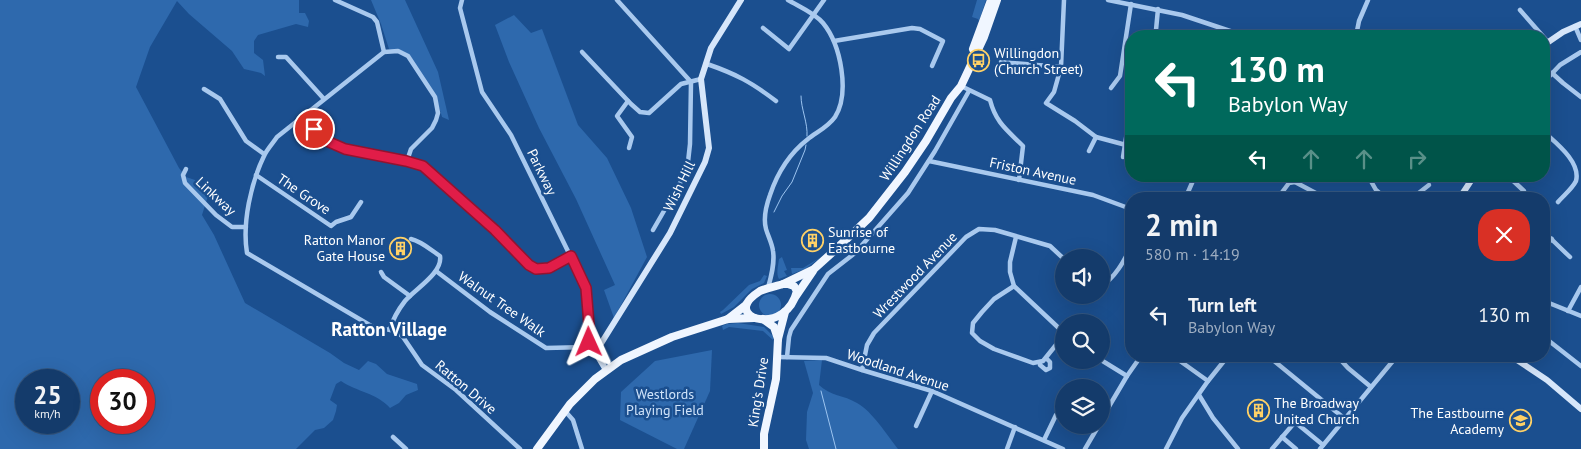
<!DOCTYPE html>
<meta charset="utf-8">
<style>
body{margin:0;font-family:"PT Sans",sans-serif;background:#1d4271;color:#f1f3f6;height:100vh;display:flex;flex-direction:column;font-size:19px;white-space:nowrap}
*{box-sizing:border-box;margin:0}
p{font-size:16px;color:#9dadc1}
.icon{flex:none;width:28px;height:28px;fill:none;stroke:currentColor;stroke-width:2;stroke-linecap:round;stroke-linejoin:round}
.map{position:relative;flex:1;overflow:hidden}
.details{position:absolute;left:1125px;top:192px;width:425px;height:170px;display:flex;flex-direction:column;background:#143b6b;border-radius:20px;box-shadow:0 5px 20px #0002,0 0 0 1px #33557e}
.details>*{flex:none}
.guide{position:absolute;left:1125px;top:30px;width:425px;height:152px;border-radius:20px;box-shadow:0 5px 20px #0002,0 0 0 1px #33557e;background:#00695c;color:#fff;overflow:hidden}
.controls{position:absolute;left:1055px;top:249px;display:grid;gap:10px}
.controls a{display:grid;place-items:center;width:55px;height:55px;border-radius:50%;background:#143b6b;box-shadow:0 5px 20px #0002,0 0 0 1px #33557e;font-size:25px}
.speed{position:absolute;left:15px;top:369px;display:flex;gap:10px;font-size:25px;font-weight:700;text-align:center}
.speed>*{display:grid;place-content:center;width:65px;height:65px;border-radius:50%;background:#143b6b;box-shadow:0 5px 20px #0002,0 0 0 1px #33557e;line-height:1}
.speed small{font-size:12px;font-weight:400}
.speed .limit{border:8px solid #d22;background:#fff;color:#111}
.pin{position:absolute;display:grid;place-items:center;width:42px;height:42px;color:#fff;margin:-21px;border:2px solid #fff;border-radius:50%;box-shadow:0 1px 5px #0007}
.me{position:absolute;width:55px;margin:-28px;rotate:359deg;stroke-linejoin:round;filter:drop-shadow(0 0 4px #0008)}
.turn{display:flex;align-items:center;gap:18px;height:105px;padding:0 20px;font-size:22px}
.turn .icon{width:65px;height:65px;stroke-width:2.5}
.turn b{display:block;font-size:35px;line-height:42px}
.lanes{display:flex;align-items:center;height:48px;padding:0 20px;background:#0003;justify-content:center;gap:25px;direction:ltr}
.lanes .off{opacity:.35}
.round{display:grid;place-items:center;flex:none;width:52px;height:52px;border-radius:20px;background:#1d4271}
.overview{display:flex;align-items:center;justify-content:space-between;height:85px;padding:0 20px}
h1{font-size:30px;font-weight:800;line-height:38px}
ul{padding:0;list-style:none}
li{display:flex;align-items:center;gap:15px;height:75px;padding:0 20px}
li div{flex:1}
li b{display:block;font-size:19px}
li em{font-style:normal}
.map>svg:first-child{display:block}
.green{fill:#2e69ad;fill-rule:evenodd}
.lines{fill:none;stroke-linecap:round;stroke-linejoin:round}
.stream{stroke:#9cc4f0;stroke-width:1}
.street{stroke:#a9c9ee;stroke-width:4.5}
.secondary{stroke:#d6e6fa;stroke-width:6}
.primary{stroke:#f0f6ff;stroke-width:8}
.route-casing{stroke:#92132f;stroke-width:12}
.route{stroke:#e11d48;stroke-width:9}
.labels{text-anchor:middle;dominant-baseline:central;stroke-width:5;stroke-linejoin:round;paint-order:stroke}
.poi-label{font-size:14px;fill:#fff;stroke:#1b4f8f;text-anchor:start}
.street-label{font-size:14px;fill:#fff;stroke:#1b4f8f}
.park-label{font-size:14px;fill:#cfe3fa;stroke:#1b4f8f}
.district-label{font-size:19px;font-weight:bold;fill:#fff;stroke:#1b4f8f}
</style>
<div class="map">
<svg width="1581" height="449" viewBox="0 0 1581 449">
<rect width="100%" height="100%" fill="#1b4f8f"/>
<g class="green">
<path d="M0 0H299V13H305L309 21 308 27 296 24 258 35 254 41V53L263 60 265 76 261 73 244 69 232 51 189 14 177 1 150 47 136 87 179 168 186 177 198 181 208 196 202 215 214 235 245 303 330 353 344 363 359 370 368 361 376 364 387 374 417 384 418 390 406 395 399 403 390 408C377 393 357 392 341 381L336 384 330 400 337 405 336 411 333 420 324 428 315 430 296 449H0ZM26 380H69V422H26ZM101 380H144V422H101Z"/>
<path d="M371 0H405L438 72 449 120 442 117 436 97 404 54 389 49 381 24Z"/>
<path d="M977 0H986L979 21 978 19 972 17Z"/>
<path d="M514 15 531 33 542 29 578 125 607 158 631 208 647 257 614 318 604 290 615 285 576 199 539 128 509 62 495 25Z"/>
<path d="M782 257 787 270 784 271 787 276 792 274 791 268H803L821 257 805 269 779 279C776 274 778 266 779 259Z"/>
<path d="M764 275 767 276 764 283 752 289 734 307 721 314 720 312 723 310 749 285 760 281Z"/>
<circle cx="770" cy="305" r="11"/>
<path d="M738 323 764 327 773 336V340L763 331 729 327 723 330 722 326 727 324Z"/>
<path d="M712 350 710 391 684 449H677L620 420 621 392 655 361Z"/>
<path d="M822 360 819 385C830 396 844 395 857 403 872 411 887 435 898 449H809L806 440 807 412 813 393 804 361Z"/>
</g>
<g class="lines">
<g class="stream">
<path d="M801 96C801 109 808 123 807 136"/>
<path d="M774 212 782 196 792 182 805 150 806 145"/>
<path d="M821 391 836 449"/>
</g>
<g class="street">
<path d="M335 0 373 17 377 22 384 52"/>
<path d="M462 0 460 8 482 92 511 135 586 288 590 337 587 347 597 350"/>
<path d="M617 0 691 82 690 144 687 171 653 230"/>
<path d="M1064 0 1061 67 1054 92 1046 103 1075 121 1096 137 1089 151"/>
<path d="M1108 0 1182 15 1245 36"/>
<path d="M1520 10 1548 42"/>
<path d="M1575 26 1581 40"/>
<path d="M763 28 789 49 824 0"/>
<path d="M1150 36 1156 30 1158 9"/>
<path d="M1356 36 1359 21 1368 0"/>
<path d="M834 41 912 28 920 29 943 41 932 66"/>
<path d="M582 52 631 104 640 112 649 113 681 84 701 79"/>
<path d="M278 57H286L324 99"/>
<path d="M1001 62 1061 67"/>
<path d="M707 64C736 74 751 82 776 101"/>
<path d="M1552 73 1563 83 1581 97"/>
<path d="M1544 82 1560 65 1581 52"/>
<path d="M961 86 990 100C996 123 1007 130 1023 146L1019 180"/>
<path d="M1111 88 1120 76 1131 4"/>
<path d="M204 89 220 99 246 141 264 154"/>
<path d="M628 101 617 116 632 137 629 148"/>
<path d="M1131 105V106"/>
<path d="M303 117 329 142 345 149 407 161 423 166 495 230 529 265 536 269 549 268 571 257"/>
<path d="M1544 132C1556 143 1581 162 1576 181 1572 189 1564 195 1558 202"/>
<path d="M1096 137 1126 145"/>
<path d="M1123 157 1129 119 1131 116"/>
<path d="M407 161 411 149 432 128 436 120 438 113 435 97 408 56 398 51 384 52 277 137C273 143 267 149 264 156 251 183 242 223 247 253L373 327 396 331 403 337 422 365 456 390 520 449"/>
<path d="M929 161 1093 195 1131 209"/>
<path d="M186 169 183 175 185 183 216 215 232 227H246"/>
<path d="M256 175 331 226 336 222 351 217 361 202"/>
<path d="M1368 176 1376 190 1386 199"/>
<path d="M1508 176 1524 191V199"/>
<path d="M1295 182 1327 199"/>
<path d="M1185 199 1195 176"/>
<path d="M1277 199 1289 183 1295 182"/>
<path d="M1411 199 1429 185"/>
<path d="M1546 234 1570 257"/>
<path d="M1016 237 1010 262V272L1014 286 1064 333"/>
<path d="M1544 247 1552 239"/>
<path d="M436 271 490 312 546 348 587 347"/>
<path d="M381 272 384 277 410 296"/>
<path d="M1014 286 994 299 982 312 973 323 972 333 980 341 994 349 1033 363 1043 361 1064 335"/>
<path d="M1101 286C1115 278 1124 261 1131 247"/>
<path d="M768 288C771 277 775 263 773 251 772 243 768 236 766 229 763 218 766 206 770 195 777 174 790 153 808 139 817 132 828 127 835 117 850 93 841 45 823 23 815 13 800 7 788 0"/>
<path d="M1544 301 1581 316"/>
<path d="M1568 311 1581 287"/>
<path d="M390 329C393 319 398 310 405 301 415 289 443 273 440 256 431 250 421 241 411 239"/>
<path d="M1544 337 1581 366"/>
<path d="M1173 356 1208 381"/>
<path d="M1268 356 1345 419"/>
<path d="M1337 356 1348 368 1371 387"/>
<path d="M777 357 826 358 862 370 932 391 1063 449"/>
<path d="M787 357 789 337 791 330 828 274 855 253 908 193 935 151 969 91"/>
<path d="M1101 360 1127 376"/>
<path d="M1040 362V365L1046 370 1050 368V362L1046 358"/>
<path d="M862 370 867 345 874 333 966 237 979 229 995 230 1050 246 1064 259"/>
<path d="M1199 395 1213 418 1238 449"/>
<path d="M565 411 573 420 582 449"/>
<path d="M1101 420 1127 376 1141 356"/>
<path d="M916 426 932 391"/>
<path d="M393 437 406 449"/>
<path d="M1282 437 1296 449"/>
<path d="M1044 440 1056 415"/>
<path d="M1007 449 1015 427"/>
<path d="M1085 449 1099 425"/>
<path d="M1166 449 1182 418 1208 381 1228 356"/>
<path d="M1272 449 1295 422 1323 445"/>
<path d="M1320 449 1397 356"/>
</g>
<g class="secondary">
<path d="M1544 45 1563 32 1581 24"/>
<path d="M1459 199 1474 176"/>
<path d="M1511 356 1547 380 1581 409"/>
<path d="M606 370 597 355V350L670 233 705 162 709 148 701 79 711 48 741 0"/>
</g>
<g class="primary">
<path d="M973 49 991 0"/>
<path d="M783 284 814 269 834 251 869 218 905 172 926 141 951 98 961 86 984 37 997 0"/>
<path d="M783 284H788L794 286 797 291C786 335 729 320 751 298 754 295 757 293 760 291 767 288 776 286 783 284Z"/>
<path d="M796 296 813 271"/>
<path d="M728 319 746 305"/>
<path d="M763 319 774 327 778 339"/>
<path d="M537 449 570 404 595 379 621 360 672 337 728 319 754 318"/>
<path d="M764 449V434L776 379 778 339 785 312"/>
</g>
</g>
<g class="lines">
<defs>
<path id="route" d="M314 129 329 142 345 149 406 161 423 166 495 230 529 265 536 269 549 268 571 256 586 288 590 337 589 342"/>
</defs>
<use href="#route" class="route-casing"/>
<use href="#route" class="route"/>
</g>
<defs>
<symbol id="bus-ring" viewBox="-11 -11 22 22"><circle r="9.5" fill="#1b4f8f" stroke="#ffd166" stroke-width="1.5"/><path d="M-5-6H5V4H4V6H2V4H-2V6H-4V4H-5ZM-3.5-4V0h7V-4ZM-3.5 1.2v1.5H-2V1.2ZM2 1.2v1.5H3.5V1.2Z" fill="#ffd166"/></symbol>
<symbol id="building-ring" viewBox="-11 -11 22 22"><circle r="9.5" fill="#1b4f8f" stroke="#ffd166" stroke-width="1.5"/><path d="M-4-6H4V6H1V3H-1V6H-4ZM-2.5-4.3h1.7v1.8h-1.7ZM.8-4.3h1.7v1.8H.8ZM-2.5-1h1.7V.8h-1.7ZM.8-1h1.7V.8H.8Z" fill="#ffd166"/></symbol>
<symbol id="school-ring" viewBox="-11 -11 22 22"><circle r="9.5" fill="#1b4f8f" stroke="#ffd166" stroke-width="1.5"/><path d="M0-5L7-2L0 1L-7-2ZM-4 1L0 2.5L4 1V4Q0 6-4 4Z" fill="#ffd166"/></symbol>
</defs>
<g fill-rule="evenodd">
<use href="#bus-ring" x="966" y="48" width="25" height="25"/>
<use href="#building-ring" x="800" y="228" width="25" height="25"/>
<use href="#building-ring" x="388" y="236" width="25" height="25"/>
<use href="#building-ring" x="1246" y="398" width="25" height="25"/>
<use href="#school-ring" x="1508" y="408" width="25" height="25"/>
</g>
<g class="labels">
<g class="poi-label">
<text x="994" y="53">Willingdon<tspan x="994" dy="16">(Church Street)</tspan></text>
<text x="828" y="232">Sunrise of<tspan x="828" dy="16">Eastbourne</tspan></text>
<text x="385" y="240" text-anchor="end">Ratton Manor<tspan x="385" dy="16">Gate House</tspan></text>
<text x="1274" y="403">The Broadway<tspan x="1274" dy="16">United Church</tspan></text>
<text x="1504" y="413" text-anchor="end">The Eastbourne<tspan x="1504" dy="16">Academy</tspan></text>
</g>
<g class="street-label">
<text transform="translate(910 138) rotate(-57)">Willingdon Road</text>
<text transform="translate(1033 171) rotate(12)">Friston Avenue</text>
<text transform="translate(542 172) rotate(64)">Parkway</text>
<text transform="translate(679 186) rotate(-64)">Wish Hill</text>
<text transform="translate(304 194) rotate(34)">The Grove</text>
<text transform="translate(216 196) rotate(43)">Linkway</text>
<text transform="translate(915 275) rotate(-46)">Wrestwood Avenue</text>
<text transform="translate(502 304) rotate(35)">Walnut Tree Walk</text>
<text transform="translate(898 370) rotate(18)">Woodland Avenue</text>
<text transform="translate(466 387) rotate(40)">Ratton Drive</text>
<text transform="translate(758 392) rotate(-81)">King's Drive</text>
</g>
<g class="park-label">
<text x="665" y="394">Westlords<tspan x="665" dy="16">Playing Field</tspan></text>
</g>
<g class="district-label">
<text x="389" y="329">Ratton Village</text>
</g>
</g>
</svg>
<div class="controls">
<a><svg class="icon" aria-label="sound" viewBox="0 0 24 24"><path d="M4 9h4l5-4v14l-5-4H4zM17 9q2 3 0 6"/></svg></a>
<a><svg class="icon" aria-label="search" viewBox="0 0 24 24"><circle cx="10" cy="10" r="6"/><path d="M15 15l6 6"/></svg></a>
<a><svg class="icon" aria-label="layers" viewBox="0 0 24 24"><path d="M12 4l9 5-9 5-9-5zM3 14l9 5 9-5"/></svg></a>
</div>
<div class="speed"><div>25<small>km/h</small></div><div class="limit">30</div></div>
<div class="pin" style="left:314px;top:129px;background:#d93025"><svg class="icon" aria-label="arrive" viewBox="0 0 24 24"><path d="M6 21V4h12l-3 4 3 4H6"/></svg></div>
<svg class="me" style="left:589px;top:342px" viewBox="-20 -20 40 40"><path d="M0-17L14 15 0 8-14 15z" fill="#e11d48" stroke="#fff" stroke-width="4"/></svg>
<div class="guide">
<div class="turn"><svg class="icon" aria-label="left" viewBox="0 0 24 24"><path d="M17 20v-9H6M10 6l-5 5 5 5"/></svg><div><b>130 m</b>Babylon Way</div></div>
<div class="lanes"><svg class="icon" aria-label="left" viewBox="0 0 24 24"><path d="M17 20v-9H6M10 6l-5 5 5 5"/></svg><svg class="icon off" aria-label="ahead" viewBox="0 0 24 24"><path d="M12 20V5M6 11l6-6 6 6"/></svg><svg class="icon off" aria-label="ahead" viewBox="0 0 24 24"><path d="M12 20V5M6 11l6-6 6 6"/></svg><svg class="icon off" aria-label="right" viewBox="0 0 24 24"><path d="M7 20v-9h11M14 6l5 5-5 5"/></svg></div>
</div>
<section class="details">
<div class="overview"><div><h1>2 min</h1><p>580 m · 14:19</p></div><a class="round" style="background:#d93025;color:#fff"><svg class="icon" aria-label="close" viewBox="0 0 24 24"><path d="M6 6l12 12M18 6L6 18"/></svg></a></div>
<ul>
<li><svg class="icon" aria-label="left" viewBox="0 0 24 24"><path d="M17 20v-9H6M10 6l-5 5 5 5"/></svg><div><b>Turn left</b><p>Babylon Way</p></div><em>130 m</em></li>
</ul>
</section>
</div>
